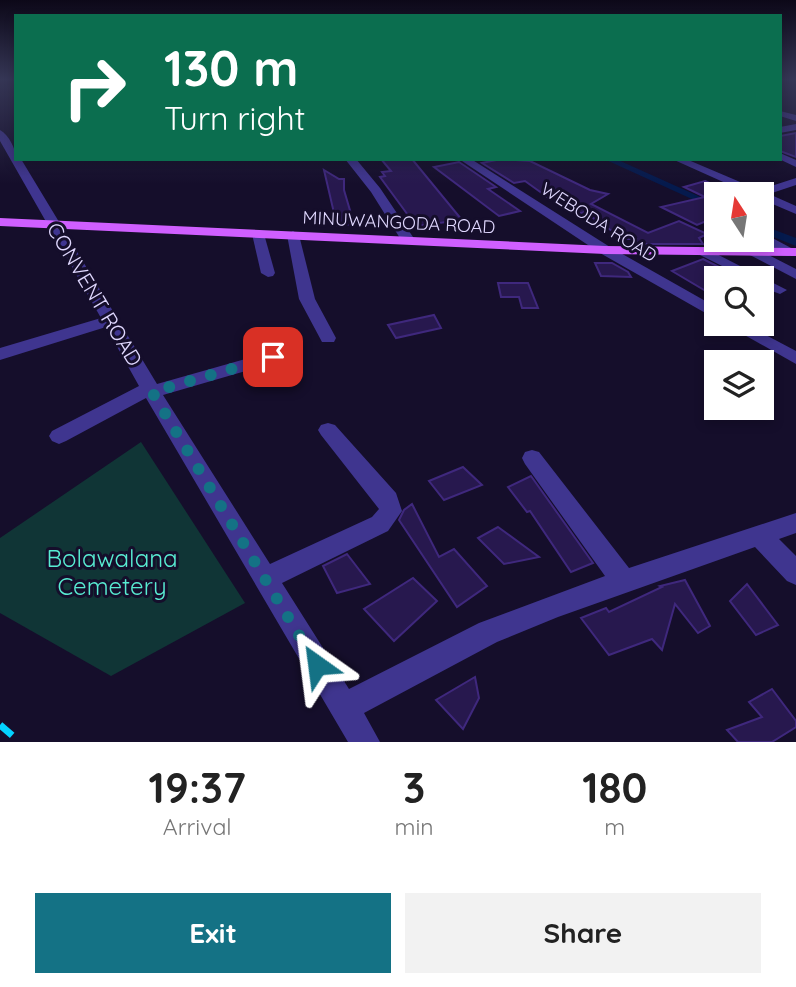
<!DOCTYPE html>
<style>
body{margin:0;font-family:Quicksand,sans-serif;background:#f2f2f2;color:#222;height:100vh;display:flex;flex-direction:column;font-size:26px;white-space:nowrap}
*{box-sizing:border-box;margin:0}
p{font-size:23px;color:#767676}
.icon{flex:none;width:38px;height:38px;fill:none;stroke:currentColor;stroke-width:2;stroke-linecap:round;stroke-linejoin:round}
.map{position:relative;height:742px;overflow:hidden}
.sheet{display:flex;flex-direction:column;background:#fff;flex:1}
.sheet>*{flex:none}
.top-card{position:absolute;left:14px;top:14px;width:768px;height:147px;border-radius:0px;box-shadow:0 4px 10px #0003;background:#0b6e4f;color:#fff;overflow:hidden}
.needle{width:46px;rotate:348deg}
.controls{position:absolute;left:704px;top:182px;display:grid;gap:14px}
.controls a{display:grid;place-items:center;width:70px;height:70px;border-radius:0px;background:#fff;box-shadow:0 4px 10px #0003;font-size:35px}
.pin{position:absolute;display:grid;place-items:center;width:60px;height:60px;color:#fff;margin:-30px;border-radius:14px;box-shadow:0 4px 10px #0006}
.me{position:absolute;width:77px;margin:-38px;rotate:329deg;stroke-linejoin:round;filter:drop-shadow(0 0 5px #0008)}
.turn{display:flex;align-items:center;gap:24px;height:147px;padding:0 35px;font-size:32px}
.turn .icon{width:91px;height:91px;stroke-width:2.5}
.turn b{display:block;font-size:49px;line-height:60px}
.eta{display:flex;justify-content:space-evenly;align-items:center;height:119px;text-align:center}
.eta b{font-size:42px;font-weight:700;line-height:49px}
.primary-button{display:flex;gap:14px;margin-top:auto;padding:14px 35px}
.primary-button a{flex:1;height:80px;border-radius:0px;background:#147285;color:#fff;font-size:28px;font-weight:700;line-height:80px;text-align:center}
.primary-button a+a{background:#f2f2f2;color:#222}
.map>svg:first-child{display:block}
.green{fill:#103536}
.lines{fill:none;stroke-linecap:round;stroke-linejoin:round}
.canal{fill:#051a4d;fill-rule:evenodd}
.building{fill:#27184e;stroke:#3f287d;stroke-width:2}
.minor{fill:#3f358f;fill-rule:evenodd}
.major{fill:#cf5fff;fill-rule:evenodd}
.rail{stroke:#04d3ff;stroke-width:7;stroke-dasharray:16 13;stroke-linecap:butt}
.route{stroke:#147285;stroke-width:12;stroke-dasharray:0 21.6}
.labels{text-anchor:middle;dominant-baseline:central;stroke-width:6;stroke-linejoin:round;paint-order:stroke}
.far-street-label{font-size:18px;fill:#e0d8ff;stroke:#150e2b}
.street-label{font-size:21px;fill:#e0d8ff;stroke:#150e2b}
.near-park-label{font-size:24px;fill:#58ecd2;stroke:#150e2b}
</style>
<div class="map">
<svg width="796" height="742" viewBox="0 0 796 742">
<rect width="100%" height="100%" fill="#150e2b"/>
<path class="green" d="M141 442 245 603 111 676 0 613V538Z"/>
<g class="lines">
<g class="canal">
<path d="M604 159H616L716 204V210Z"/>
<path d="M761 225 796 238V246L761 232Z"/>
</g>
</g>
<g class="building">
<path d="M796 133V157L780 151V136Z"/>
<path d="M381 159H412L462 220 416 226 380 177 385 176 382 172 391 171Z"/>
<path d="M501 159 530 161 590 190 608 194 591 204 648 233 679 221 707 234 699 238 703 244H637V239H624L584 212 578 214 555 198 550 199 525 181 514 183 482 163Z"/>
<path d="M459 162 496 187 488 189 520 211 499 216 434 167Z"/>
<path d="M324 170 339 179H344V190L354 224 337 226Z"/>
<path d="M705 181 716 186V217L697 225 661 207 705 197 684 187Z"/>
<path d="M703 259 741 278H716V297L672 271Z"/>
<path d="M595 263H612L628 272 631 277 601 276Z"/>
<path d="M498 283H528L538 308H522L519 297H501Z"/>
<path d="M434 315 441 328 396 338 388 325Z"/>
<path d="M463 467 482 485 444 500 429 481Z"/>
<path d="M531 476 593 563 571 572 530 511 527 512 508 487Z"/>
<path d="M412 504 439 557 454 549 487 586 457 607 399 520 404 510Z"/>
<path d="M498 527 539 557 504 564 478 538Z"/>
<path d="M347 554 370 584 337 593 323 566Z"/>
<path d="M413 578 437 601 394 641 364 609Z"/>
<path d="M685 580 710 626 698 633 675 604 662 650 652 639 609 655 581 618 606 608 609 612 662 587 660 586Z"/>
<path d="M747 584 778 625 756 635 730 601Z"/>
<path d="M475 677 479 698 463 729 436 700Z"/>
<path d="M772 689 796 721V727L772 742H738L727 730 762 717 749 702Z"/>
</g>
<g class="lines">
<g class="minor">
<path d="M780 111 796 115V121L780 116Z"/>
<path d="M796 124V130L780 133V127Z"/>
<path d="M0 130C9 135 16 149 16 159H21L157 384 295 345 303 351 301 355 163 395 270 564 372 517 379 509 321 435 318 430 321 425 328 423 335 425 396 493 402 511 388 531 282 583 349 689 479 623 605 576 525 464 522 458 525 452 532 450 539 452 629 568 796 513V533L779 539 796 556V585L787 581 755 547 558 617 497 642 364 713 380 742H348L146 398 66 441 59 444 52 441 49 436 52 431 139 386 106 327 0 360V348L101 318 0 141Z"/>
<path d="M780 153 796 160V167L779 159Z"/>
<path d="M345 159H356L380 188 415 240 413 243H403L371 192Z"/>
<path d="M459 159H471L610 247 716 307V319L600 253Z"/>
<path d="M672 159H686L759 190 796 178V185L769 194 796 206V214L761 199V194H750Z"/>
<path d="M258 230 264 234 275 273 273 276 268 277 261 273 252 234Z"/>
<path d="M293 231 299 235 315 299 336 338 334 342H322L299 299 287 235Z"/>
<path d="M761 232 793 249 795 252 788 256 758 240H761Z"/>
<path d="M703 247 787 290 780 294 761 287V278H746L698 254 696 251Z"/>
<path d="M753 247 796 269V279L748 254 746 251Z"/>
<path d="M725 324H745L796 351V364Z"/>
</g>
<path class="major" d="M0 218 605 246 796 248V256L605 254 0 226Z"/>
<path class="rail" d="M0 725 20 742"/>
</g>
<linearGradient id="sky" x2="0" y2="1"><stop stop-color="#0c0818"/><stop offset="0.43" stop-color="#353655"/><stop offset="1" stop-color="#353655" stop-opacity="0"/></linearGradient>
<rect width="796" height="184" fill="url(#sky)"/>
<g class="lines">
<path class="route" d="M273 357 152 392 317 665"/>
</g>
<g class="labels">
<g class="far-street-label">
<text transform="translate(399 222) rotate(3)">MINUWANGODA ROAD</text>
<text transform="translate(599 222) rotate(32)">WEBODA ROAD</text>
</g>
<g class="street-label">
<text transform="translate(95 294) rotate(59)">CONVENT ROAD</text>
</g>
<g class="near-park-label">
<text x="112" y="558">Bolawalana<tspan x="112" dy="28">Cemetery</tspan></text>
</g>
</g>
</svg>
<div class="controls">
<a><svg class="needle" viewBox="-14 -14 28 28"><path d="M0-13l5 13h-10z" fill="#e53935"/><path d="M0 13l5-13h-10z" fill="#767676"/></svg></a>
<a><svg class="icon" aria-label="search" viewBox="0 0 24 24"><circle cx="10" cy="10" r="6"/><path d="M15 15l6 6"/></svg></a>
<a><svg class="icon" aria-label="layers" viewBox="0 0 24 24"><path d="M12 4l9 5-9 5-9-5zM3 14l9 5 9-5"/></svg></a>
</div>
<div class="pin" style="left:273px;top:357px;background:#d93025"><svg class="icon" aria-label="arrive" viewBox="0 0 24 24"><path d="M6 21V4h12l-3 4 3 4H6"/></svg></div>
<svg class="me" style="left:317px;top:665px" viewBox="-20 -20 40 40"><path d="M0-17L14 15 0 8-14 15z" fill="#147285" stroke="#fff" stroke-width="4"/></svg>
<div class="top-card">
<div class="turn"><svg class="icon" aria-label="right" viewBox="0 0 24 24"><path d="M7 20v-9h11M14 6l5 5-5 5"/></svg><div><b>130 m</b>Turn right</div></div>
</div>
</div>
<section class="sheet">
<div class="eta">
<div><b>19:37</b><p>Arrival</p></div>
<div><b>3</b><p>min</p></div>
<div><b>180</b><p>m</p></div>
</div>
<div class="primary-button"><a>Exit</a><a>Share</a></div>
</section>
